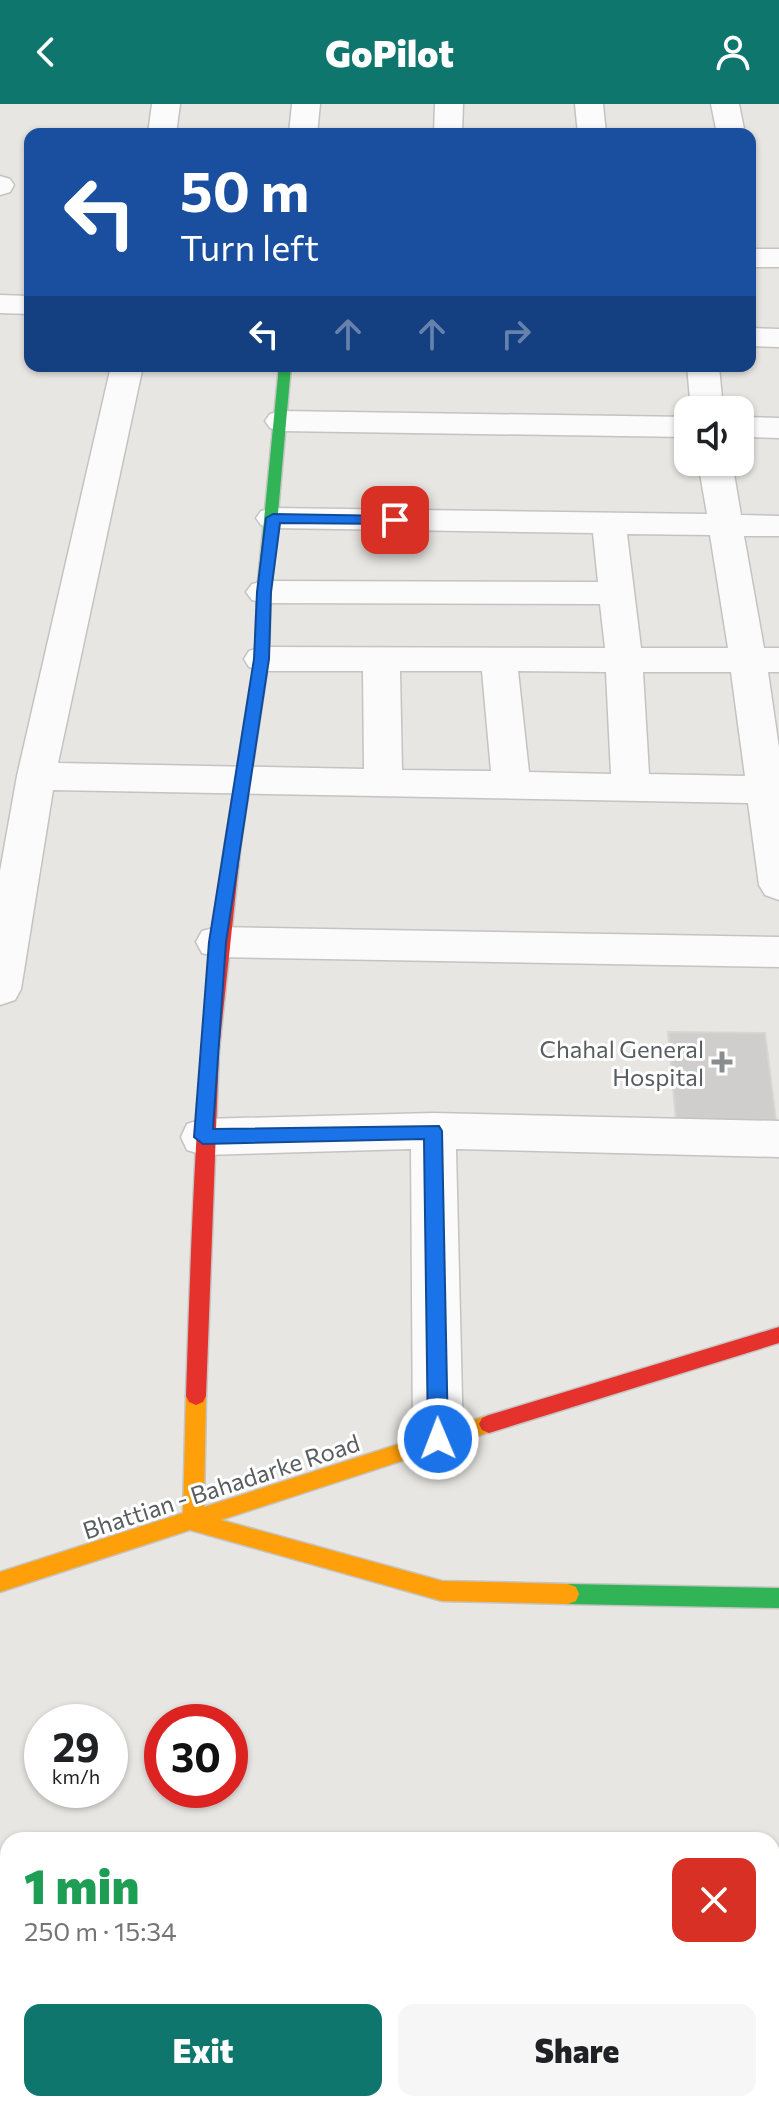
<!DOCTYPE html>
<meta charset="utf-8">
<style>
body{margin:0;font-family:Commissioner,sans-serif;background:#f6f6f6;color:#202124;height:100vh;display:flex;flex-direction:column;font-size:30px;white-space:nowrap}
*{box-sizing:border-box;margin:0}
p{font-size:26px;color:#757577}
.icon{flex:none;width:44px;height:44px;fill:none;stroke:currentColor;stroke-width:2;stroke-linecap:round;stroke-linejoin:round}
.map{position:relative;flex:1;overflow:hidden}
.panel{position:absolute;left:0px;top:1728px;width:780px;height:280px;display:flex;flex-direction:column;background:#fff;border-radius:24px 24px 0 0;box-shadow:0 2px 6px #0004}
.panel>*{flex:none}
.guide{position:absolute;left:24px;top:24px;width:732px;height:244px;border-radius:16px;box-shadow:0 2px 6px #0004;background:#1a4fa0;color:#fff;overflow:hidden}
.tools{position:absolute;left:674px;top:292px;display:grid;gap:16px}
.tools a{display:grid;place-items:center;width:80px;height:80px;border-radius:16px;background:#fff;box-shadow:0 2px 6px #0004;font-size:40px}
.speed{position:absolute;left:24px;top:1600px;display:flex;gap:16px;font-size:40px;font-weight:700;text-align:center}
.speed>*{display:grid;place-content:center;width:104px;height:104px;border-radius:50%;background:#fff;box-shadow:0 2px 6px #0004;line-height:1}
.speed small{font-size:20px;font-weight:400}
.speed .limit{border:12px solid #d22;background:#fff;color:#111}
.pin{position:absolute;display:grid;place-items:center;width:68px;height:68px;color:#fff;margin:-34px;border-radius:16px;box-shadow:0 4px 12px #0006}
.me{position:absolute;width:88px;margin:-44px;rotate:359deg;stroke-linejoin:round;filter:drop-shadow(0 0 6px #0008)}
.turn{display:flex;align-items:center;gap:28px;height:168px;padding:0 24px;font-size:36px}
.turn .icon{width:104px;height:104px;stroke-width:2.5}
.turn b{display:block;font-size:56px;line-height:68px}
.lanes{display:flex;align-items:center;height:76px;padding:0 24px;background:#0003;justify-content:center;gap:40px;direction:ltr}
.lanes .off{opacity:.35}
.round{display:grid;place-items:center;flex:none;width:84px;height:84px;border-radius:16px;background:#f6f6f6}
.summary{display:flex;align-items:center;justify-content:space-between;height:136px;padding:0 24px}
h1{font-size:48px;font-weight:800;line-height:60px;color:#1e9e55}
.action{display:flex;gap:16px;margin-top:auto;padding:16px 24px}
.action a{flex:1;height:92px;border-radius:16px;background:#0f766e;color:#fff;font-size:32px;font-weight:800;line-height:92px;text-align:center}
.action a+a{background:#f6f6f6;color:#202124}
header{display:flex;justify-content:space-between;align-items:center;height:104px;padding:0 24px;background:#0f766e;color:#fff;font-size:36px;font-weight:800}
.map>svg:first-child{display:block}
.building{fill:#d0cecc;stroke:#d8d5d2;stroke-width:2}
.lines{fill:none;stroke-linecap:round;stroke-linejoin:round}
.street-casing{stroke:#c3c3c2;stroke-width:3}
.fast-casing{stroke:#c4c5c4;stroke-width:3}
.slow-casing{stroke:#c4c5c4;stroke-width:3}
.jam-casing{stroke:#c4c5c4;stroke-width:3}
.street{fill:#fcfbfb;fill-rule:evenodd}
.fast{fill:#30b455;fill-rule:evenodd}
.slow{fill:#ff9f0a;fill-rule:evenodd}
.jam{fill:#e5322d;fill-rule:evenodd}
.route{fill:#1a73e8;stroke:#114b97;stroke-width:2}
.poi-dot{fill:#8a8d8e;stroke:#fff;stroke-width:3}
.labels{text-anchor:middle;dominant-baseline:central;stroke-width:6;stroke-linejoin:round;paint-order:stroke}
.poi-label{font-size:24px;fill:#585d60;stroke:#fff;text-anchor:end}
.street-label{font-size:24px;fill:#585d60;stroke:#fff}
</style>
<header><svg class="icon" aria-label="back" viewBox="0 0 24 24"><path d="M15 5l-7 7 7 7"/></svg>GoPilot<svg class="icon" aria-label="person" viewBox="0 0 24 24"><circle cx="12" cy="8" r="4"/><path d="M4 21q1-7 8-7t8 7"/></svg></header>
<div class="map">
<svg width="779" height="2008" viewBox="0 0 779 2008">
<rect width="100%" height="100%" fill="#e8e6e2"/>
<path class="building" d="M668 928 765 929 776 1017 676 1016Z"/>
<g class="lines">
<defs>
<g id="street">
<path d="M152 0H180L176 30H148Z"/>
<path d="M292 0H320L317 30H289Z"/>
<path d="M435 0H463L462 30H434Z"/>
<path d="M575 0H603L606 30H578Z"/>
<path d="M711 0H739L745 30H717Z"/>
<path d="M0 72 10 75 14 81 10 88 0 91Z"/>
<rect x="750" y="145" width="29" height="18"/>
<path d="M0 191 30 192V210L0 209Z"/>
<path d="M750 224 779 225V243L750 242Z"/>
<path d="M111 262H143L58 659 364 665 363 567H262L249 563 244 555 249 547 262 543 605 544 600 500 264 499 252 496 246 488 252 480 264 477 598 478 593 429 273 424 261 421 256 414 261 407 273 404 707 410 698 358H732L741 411 779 412V432H744L764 544H779V568H768L779 644V796L765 791 759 781 748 699 53 686 21 885 15 896 0 901V767L17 672ZM627 430 710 431 728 544H641ZM400 567H482L491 667 402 666ZM518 567 606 568 611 670 529 668ZM643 568H731L745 672 649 670Z"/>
<path d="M687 262H719L723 306H691Z"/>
<path d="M281 307 688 313V333L281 327 270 324 265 317 270 310Z"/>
<path d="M740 313 779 314V334L740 333Z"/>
<path d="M217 823 779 833V863L217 853 202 849 196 838 202 827Z"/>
<path d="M433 1009 779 1017V1053L456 1045 463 1335 456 1351 438 1357 420 1351 413 1335 411 1045 203 1051 187 1046 181 1033 187 1020 203 1015Z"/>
<path d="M0 1754 8 1755V1813L0 1812Z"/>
<rect x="772" y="1775" width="7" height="58"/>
</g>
<g id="fast">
<path d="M279 262H291L271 488 269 555 241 739 233 745 225 739 255 555 257 488Z"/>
<path d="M568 1480 779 1484V1504L568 1500 560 1497 557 1490 560 1483Z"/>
</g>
<path id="slow" d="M196 1283 203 1286 206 1292 204 1403 489 1311 496 1314 499 1320 496 1326 221 1416 442 1477 568 1480 576 1483 579 1490 576 1497 568 1500 442 1497 190 1426 0 1488V1468L183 1409 186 1292 189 1286Z"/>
<g id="jam">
<path d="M233 733 241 739 219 946 206 1292 203 1298 196 1301 189 1298 186 1292C192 1107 198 923 225 739Z"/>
<path d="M779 1223V1239L489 1329 482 1326 479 1320 482 1314 489 1311Z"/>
</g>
</defs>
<use href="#street" class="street-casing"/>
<use href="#fast" class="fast-casing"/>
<use href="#slow" class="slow-casing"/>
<use href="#jam" class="jam-casing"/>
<use href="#street" class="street"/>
<use href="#fast" class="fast"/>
<use href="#slow" class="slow"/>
<use href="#jam" class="jam"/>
</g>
<path class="route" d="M273 410 395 412 402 416 395 420 280 419 271 488 269 555 226 838 213 1025 439 1022 442 1027 448 1335 445 1342 438 1345 431 1342 428 1335 424 1035 203 1040 194 1033 209 838 254 555 257 488 266 414Z"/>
<path class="poi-dot" d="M718 946h8v8h8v8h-8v8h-8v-8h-8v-8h8z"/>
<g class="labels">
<g class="poi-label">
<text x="704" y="944">Chahal General<tspan x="704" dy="28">Hospital</tspan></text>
</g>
<g class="street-label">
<text transform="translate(221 1382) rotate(-18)">Bhattian - Bahadarke Road</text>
</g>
</g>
</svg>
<div class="tools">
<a><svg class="icon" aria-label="sound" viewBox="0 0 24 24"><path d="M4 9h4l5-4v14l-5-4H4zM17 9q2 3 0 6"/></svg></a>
</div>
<div class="speed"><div>29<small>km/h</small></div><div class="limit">30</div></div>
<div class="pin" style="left:395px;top:416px;background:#d93025"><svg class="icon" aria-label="arrive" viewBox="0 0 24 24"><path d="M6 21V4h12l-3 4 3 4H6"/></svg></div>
<svg class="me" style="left:438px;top:1335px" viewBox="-20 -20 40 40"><circle r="17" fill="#1a73e8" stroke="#fff" stroke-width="3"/><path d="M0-11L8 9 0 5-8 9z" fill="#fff"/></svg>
<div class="guide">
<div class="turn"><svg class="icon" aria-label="left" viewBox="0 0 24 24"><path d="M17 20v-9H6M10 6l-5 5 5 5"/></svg><div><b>50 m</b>Turn left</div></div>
<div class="lanes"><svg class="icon" aria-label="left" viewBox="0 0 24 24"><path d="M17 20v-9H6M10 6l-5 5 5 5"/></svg><svg class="icon off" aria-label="ahead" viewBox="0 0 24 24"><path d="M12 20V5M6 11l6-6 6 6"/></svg><svg class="icon off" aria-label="ahead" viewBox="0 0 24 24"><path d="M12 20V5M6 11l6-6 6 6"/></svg><svg class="icon off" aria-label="right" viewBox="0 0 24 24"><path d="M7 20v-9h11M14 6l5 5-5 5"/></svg></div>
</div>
<section class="panel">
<div class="summary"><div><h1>1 min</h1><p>250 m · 15:34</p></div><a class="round" style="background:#d93025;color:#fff"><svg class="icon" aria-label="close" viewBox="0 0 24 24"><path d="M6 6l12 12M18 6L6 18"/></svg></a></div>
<div class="action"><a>Exit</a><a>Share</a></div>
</section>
</div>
